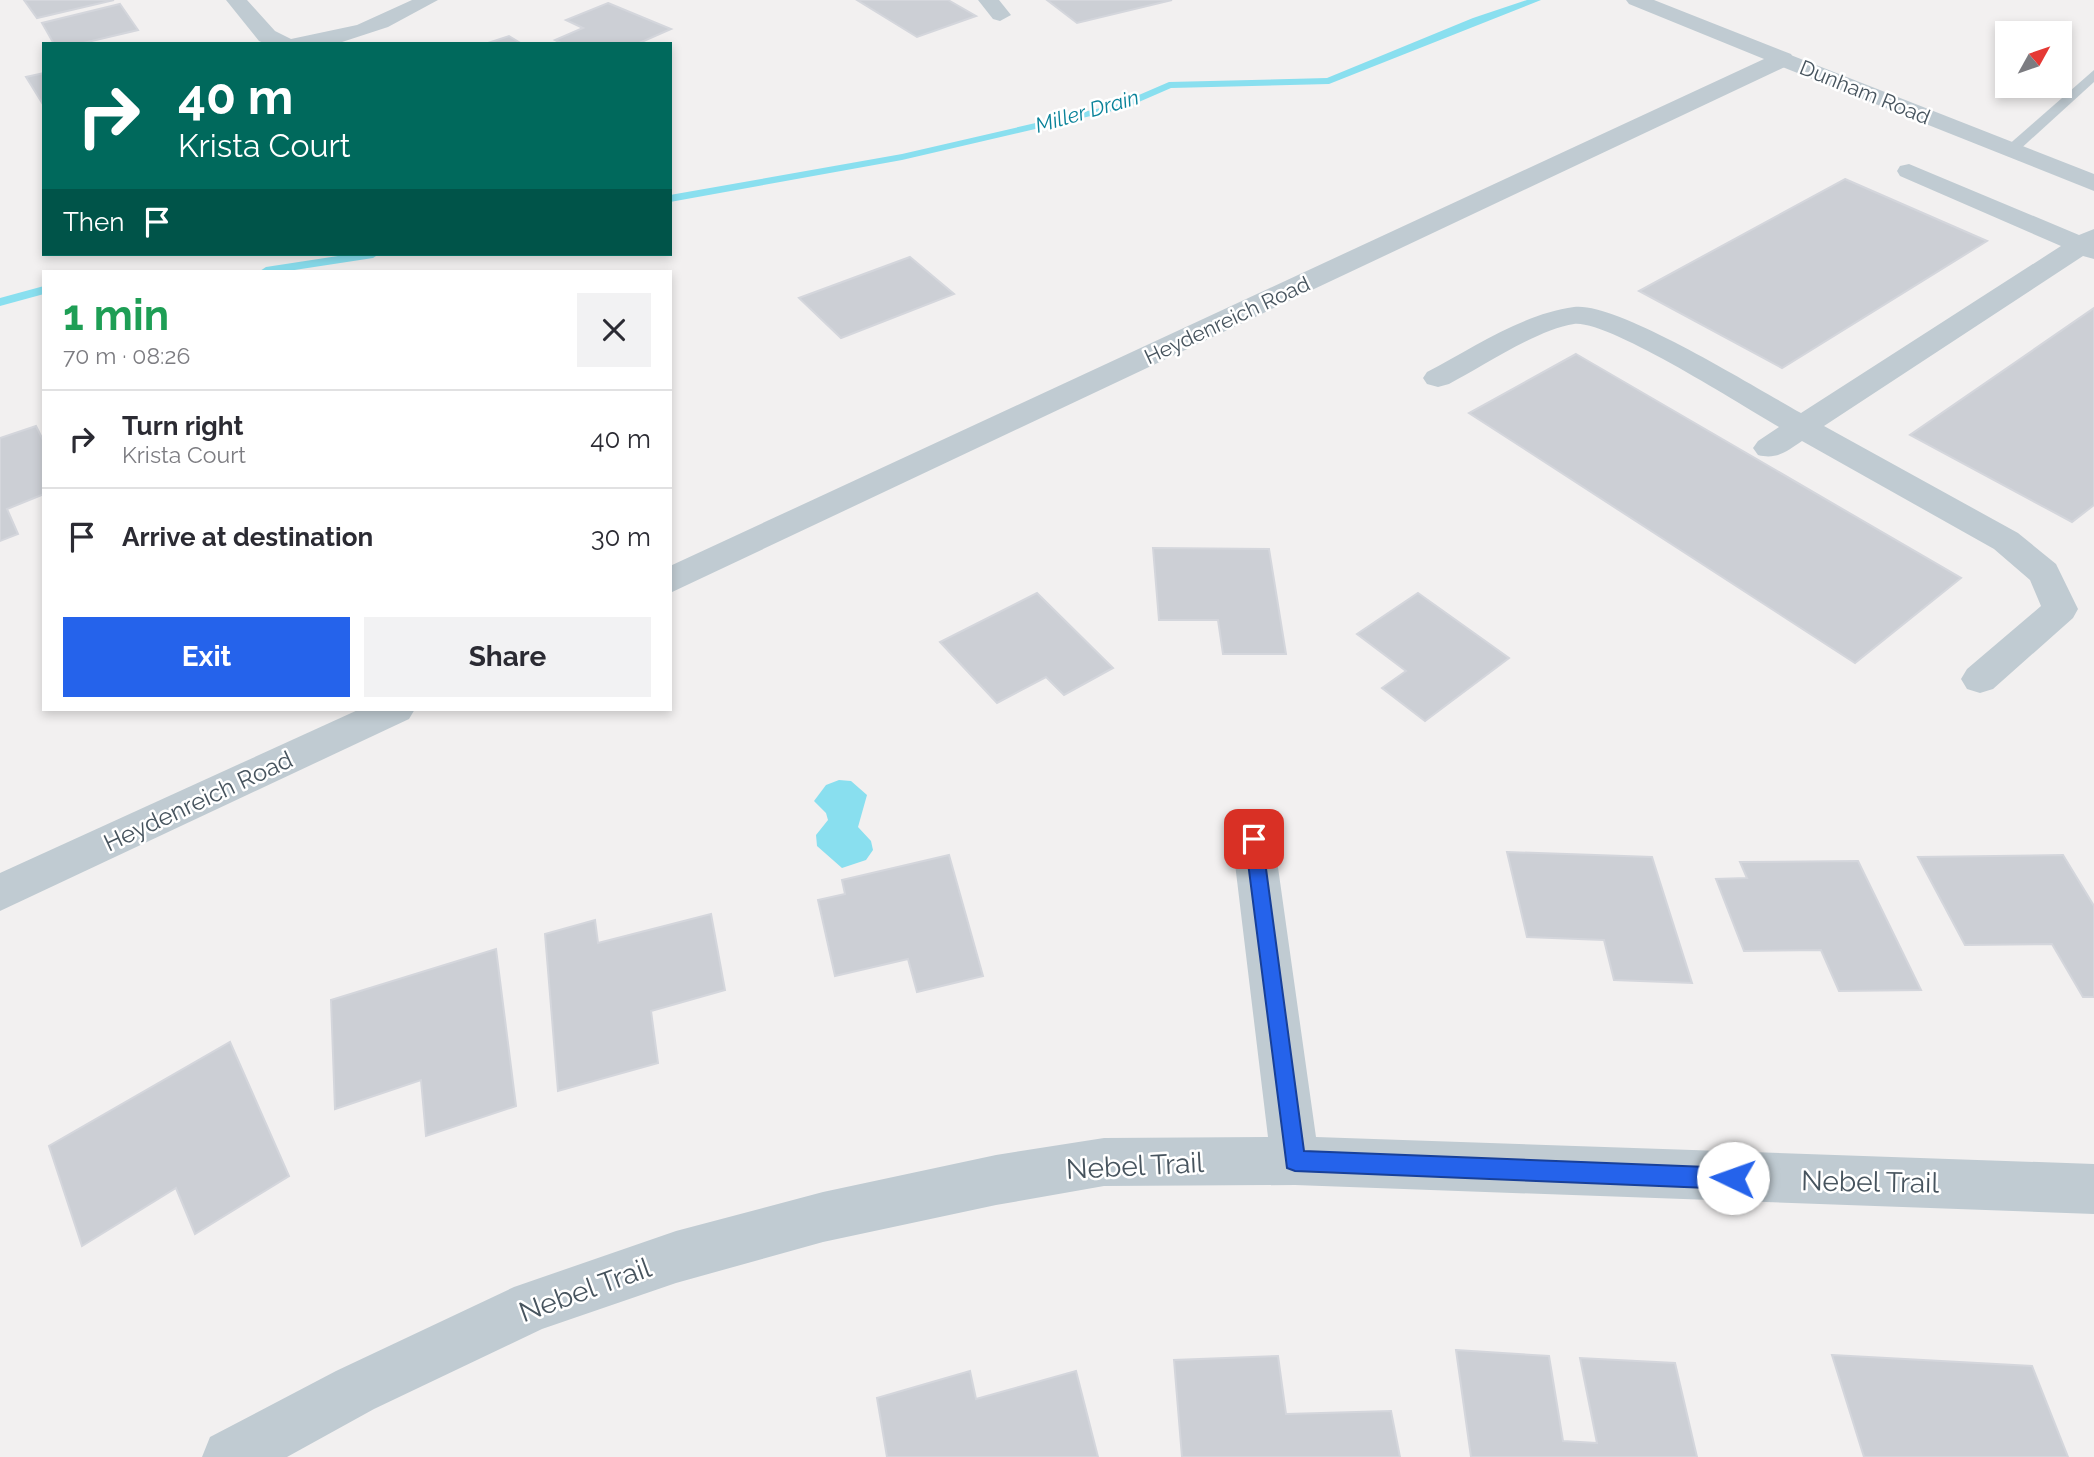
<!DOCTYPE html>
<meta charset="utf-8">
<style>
body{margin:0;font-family:Raleway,sans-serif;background:#f2f2f3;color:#2b2b33;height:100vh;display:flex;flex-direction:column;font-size:26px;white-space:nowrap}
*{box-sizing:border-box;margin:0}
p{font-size:23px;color:#7c7c81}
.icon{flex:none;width:38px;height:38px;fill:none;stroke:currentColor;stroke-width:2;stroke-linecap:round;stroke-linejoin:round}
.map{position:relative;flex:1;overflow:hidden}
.details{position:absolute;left:42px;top:270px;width:630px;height:441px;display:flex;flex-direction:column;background:#fff;border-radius:0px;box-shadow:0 4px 10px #0003}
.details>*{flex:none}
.banner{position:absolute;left:42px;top:42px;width:630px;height:214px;border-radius:0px;box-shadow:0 4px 10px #0003;background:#00695c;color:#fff;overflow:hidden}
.needle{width:46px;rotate:50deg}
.controls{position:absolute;left:1995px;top:21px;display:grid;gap:14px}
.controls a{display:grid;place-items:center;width:77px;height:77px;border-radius:0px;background:#fff;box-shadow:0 4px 10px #0003;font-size:35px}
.pin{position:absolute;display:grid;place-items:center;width:60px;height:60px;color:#fff;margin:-30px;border-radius:14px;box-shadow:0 4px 10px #0006}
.me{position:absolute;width:77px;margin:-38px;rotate:273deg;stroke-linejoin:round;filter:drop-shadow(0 0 5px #0008)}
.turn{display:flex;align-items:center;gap:24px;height:147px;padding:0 21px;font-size:32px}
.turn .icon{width:91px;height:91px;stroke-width:2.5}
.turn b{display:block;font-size:49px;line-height:60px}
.then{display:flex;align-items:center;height:66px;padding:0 21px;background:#0003;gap:14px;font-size:26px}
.round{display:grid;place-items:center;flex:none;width:74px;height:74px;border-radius:0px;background:#f2f2f3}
.head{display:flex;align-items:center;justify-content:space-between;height:119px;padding:0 21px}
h1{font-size:42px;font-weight:700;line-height:52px;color:#1e9e55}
.cta{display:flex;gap:14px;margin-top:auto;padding:14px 21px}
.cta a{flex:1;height:80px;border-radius:0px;background:#2563eb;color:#fff;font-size:28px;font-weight:700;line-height:80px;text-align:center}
.cta a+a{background:#f2f2f3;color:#2b2b33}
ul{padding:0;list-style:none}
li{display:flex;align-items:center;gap:21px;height:98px;padding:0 21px;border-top:2px solid #e1e1e2}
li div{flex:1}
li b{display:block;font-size:26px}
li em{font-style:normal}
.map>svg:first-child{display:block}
.water{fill:#89dfef}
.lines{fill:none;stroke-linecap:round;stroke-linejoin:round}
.stream{fill:#89dfef;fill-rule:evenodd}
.building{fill:#cccfd5;stroke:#d4d6dc;stroke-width:2}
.service{fill:#c0cbd2;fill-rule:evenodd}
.minor{fill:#c0cbd2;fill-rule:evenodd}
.tertiary{fill:#c0cbd2;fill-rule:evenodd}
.route{fill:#2563eb;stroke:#184099;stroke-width:2}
.labels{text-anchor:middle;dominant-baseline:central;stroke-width:5;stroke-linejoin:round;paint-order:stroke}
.far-street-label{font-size:21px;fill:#47545e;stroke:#fff}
.far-water-label{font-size:21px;font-style:italic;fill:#088299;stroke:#fff}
.street-label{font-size:24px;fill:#47545e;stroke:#fff}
.near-street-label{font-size:28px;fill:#47545e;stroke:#fff}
</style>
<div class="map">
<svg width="2094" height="1457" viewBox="0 0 2094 1457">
<rect width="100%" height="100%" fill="#f2f0f0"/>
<path class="water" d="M839 780 851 781 867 795 858 827 871 841 873 850 866 860 842 868 817 846 816 835 828 820 826 813 814 801 826 785Z"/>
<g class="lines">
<g class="stream">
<path d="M1527 0H1541L1329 84 1171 88 1125 108 902 160 670 202V195L902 154 1118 104 1169 82 1327 78 1473 18Z"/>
<path d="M351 254H379L373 258 288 271H260L266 267Z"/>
<path d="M44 286V294L0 306V298Z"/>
</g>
</g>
<g class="building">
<path d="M24 0H114L37 18Z"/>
<path d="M857 0H948L976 16 917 37Z"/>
<path d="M1047 0H1172L1077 23Z"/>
<path d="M608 3 671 29 637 44H563L555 40 583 28 566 20Z"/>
<path d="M120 4 138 30 79 44H54L42 23Z"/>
<path d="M509 36 522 44H485Z"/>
<path d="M44 73V106L26 77Z"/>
<path d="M1845 179 1987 241 1782 368 1639 291Z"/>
<path d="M910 257 954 294 841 338 799 298Z"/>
<path d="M2094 308V505L2072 522 1910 435Z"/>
<path d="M1576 354 1961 578 1855 663 1469 413Z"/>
<path d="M36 426 44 442V494L7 509 18 534 0 541V438Z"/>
<path d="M1153 548 1269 549 1286 654H1223L1218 620H1159Z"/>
<path d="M1037 593 1113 668 1064 695 1046 677 997 703 940 642Z"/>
<path d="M1418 593 1509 658 1425 721 1382 688 1406 671 1357 634Z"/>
<path d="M1507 852 1652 857 1692 983 1614 980 1604 940 1527 937Z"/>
<path d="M949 855 983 976 917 992 908 959 835 976 818 900 845 894 842 880Z"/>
<path d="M2063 855 2094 906V997H2083L2052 944 1965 945 1918 857Z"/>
<path d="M1858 861 1921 990 1839 991 1821 950 1744 951 1716 879 1747 878 1740 862Z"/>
<path d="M711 914 725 990 651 1011 658 1063 558 1091 545 934 595 920 598 943Z"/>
<path d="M496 949 516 1106 426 1136 421 1080 335 1109 331 1000Z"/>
<path d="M230 1042 289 1176 195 1234 176 1188 82 1246 49 1146Z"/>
<path d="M1456 1350 1549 1356 1563 1441 1597 1443 1580 1358 1675 1363 1697 1457H1471Z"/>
<path d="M1832 1355 2032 1366 2068 1457H1864Z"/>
<path d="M1278 1356 1286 1414 1391 1411 1400 1457H1182L1174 1360Z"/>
<path d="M970 1371 976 1399 1076 1371 1098 1457H887L877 1398Z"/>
</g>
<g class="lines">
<path class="service" d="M2094 70V82L2016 153H2006V147Z"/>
<g class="minor">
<path d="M226 0H247L275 31 291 39 357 25 412 0H438L388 27 339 43 266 44 259 41Z"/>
<path d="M978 0H999L1011 15 1000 21 993 19Z"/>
<path d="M1783 52 2094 174V191L1775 64 1772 59Z"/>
<path d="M1909 164 2079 235 2094 229V259L2083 256 1824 426 2018 533 2056 564 2078 609 2073 618 1993 689 1980 693 1967 689 1961 679 1967 669 2041 606 2030 580 1994 549 1802 441C1787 451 1777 460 1758 455L1753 448 1758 441 1779 427C1742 406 1609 320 1574 324 1538 329 1482 367 1449 384L1438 387 1427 384 1423 378 1427 372C1473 348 1522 314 1574 307 1617 301 1757 389 1801 413L2061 246 1900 176 1897 171 1900 166Z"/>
<path d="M1253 822 1268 827 1274 839 1316 1137 2094 1164V1214L1295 1185 1104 1186 996 1205 823 1242 676 1283 542 1329 374 1409 287 1457H202L210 1437 336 1371 514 1287 676 1231 823 1192 996 1155 1104 1138 1268 1137 1232 839 1238 827Z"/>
</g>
<g class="tertiary">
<path d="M1626 0H1654L1791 54 1794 59 1791 64 670 593V566L1764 59 1629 4Z"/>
<path d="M360 709H415L409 719 0 911V873Z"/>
</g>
</g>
<path class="route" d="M1254 832 1262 839 1304 1151 1733 1168 1740 1171 1743 1178 1740 1186 1733 1189 1295 1171 1287 1168 1245 839Z"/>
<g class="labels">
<g class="far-street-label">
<text transform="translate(1865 92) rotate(22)">Dunham Road</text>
<text transform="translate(1227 320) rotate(-25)">Heydenreich Road</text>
</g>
<g class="far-water-label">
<text transform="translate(1087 111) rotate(-16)">Miller Drain</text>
</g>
<g class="street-label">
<text transform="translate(198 801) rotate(-25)">Heydenreich Road</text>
</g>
<g class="near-street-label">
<text transform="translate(1135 1166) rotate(-3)">Nebel Trail</text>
<text transform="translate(1870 1182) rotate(1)">Nebel Trail</text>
<text transform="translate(585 1290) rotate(-20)">Nebel Trail</text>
</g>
</g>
</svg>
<div class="controls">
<a><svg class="needle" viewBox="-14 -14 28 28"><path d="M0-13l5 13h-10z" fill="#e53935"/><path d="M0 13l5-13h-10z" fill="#7c7c81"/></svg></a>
</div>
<div class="pin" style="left:1254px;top:839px;background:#d93025"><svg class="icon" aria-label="arrive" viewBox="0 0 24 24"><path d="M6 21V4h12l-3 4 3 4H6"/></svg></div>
<svg class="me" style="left:1733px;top:1178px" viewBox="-20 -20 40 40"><circle r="19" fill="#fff"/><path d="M0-13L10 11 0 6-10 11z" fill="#2563eb"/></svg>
<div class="banner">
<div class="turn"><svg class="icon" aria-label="right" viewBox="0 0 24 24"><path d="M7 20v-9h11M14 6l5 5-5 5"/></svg><div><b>40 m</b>Krista Court</div></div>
<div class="then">Then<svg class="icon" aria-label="arrive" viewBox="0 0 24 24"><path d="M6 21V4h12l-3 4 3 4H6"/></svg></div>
</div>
<section class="details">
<div class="head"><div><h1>1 min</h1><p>70 m · 08:26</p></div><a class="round"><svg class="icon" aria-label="close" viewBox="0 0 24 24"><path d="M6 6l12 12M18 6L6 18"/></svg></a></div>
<ul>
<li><svg class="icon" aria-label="right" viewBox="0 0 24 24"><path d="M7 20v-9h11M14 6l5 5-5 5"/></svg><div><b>Turn right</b><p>Krista Court</p></div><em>40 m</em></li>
<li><svg class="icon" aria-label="arrive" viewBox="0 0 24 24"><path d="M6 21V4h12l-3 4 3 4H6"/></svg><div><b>Arrive at destination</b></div><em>30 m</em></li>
</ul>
<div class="cta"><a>Exit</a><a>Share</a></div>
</section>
</div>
